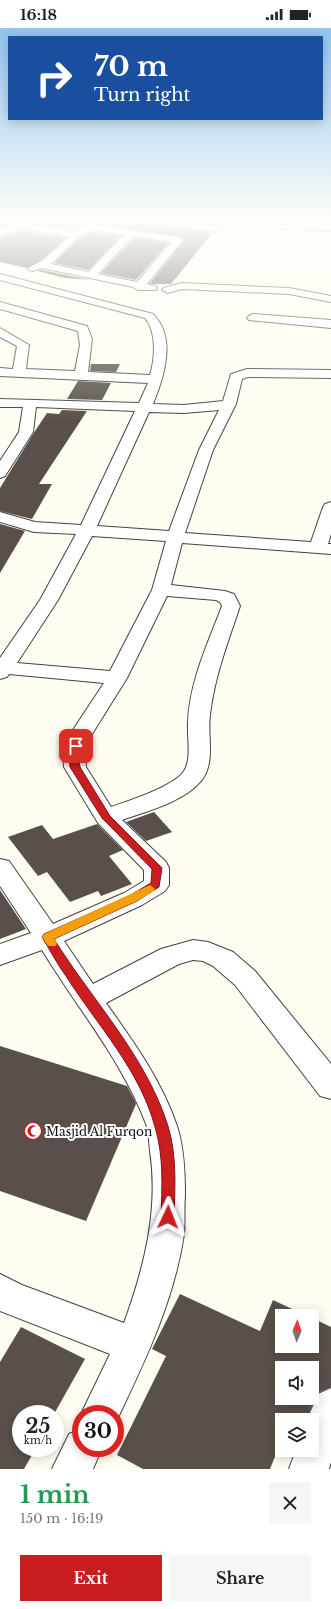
<!DOCTYPE html>
<meta charset="utf-8">
<style>
body{margin:0;font-family:"Libre Baskerville",serif;background:#f6f6f6;color:#222;height:100vh;display:flex;flex-direction:column;font-size:15px;white-space:nowrap}
*{box-sizing:border-box;margin:0}
p{font-size:13px;color:#767676}
.icon{flex:none;width:22px;height:22px;fill:none;stroke:currentColor;stroke-width:2;stroke-linecap:round;stroke-linejoin:round}
.map{position:relative;height:1441px;overflow:hidden}
.side{display:flex;flex-direction:column;background:#fff;flex:1}
.side>*{flex:none}
.guide{position:absolute;left:8px;top:8px;width:315px;height:84px;border-radius:0px;box-shadow:0 2px 10px #0003;background:#1a4fa0;color:#fff;overflow:hidden}
.needle{width:26px;rotate:2deg}
.buttons{position:absolute;left:275px;top:1281px;display:grid;gap:8px}
.buttons a{display:grid;place-items:center;width:44px;height:44px;border-radius:0px;background:#fff;box-shadow:0 2px 10px #0003;font-size:20px}
.speed{position:absolute;left:12px;top:1377px;display:flex;gap:8px;font-size:20px;font-weight:700;text-align:center}
.speed>*{display:grid;place-content:center;width:52px;height:52px;border-radius:50%;background:#fff;box-shadow:0 2px 10px #0003;line-height:1}
.speed small{font-size:10px;font-weight:400}
.speed .limit{border:6px solid #d22;background:#fff;color:#111}
.pin{position:absolute;display:grid;place-items:center;width:34px;height:34px;color:#fff;margin:-17px;border-radius:8px;box-shadow:0 2px 6px #0006}
.me{position:absolute;width:44px;margin:-22px;rotate:2deg;stroke-linejoin:round;filter:drop-shadow(0 0 3px #0008)}
.turn{display:flex;align-items:center;gap:14px;height:84px;padding:0 20px;font-size:18px}
.turn .icon{width:52px;height:52px;stroke-width:2.5}
.turn b{display:block;font-size:28px;line-height:34px}
.round{display:grid;place-items:center;flex:none;width:42px;height:42px;border-radius:0px;background:#f6f6f6}
.head{display:flex;align-items:center;justify-content:space-between;height:68px;padding:0 20px}
h1{font-size:24px;font-weight:800;line-height:30px;color:#1e9e55}
.primary-button{display:flex;gap:8px;margin-top:auto;padding:8px 20px}
.primary-button a{flex:1;height:46px;border-radius:0px;background:#c91d20;color:#fff;font-size:16px;font-weight:800;line-height:46px;text-align:center}
.primary-button a+a{background:#f6f6f6;color:#222}
.status{display:flex;justify-content:space-between;align-items:center;height:28px;padding:0 20px;background:#fff;direction:ltr}
.status svg{height:11px;fill:currentColor}
.map>svg:first-child{display:block}
.lines{fill:none;stroke-linecap:round;stroke-linejoin:round}
.canal{fill:#b2ddfa;fill-rule:evenodd}
.building{fill:#59504b;fill-rule:evenodd}
.minor-casing{stroke:#424242;stroke-width:2}
.minor{fill:#fff;fill-rule:evenodd}
.route{fill:#c91d20;stroke:#831315}
.slow{fill:#f59e0b}
.labels{text-anchor:middle;dominant-baseline:central;stroke-width:4;stroke-linejoin:round;paint-order:stroke}
.near-poi-label{font-size:12px;fill:#0f0f0f;stroke:#fff;text-anchor:start}
</style>
<div class="status"><b>16:18</b><svg viewBox="0 0 49 12"><path d="M0 12V9h3v3zM5 12V6h3v6zM10 12V3h3v9zM15 12V0h3v12zM26 1h20v11H26zM47 4h2v5h-2z"/></svg></div>
<div class="map">
<svg width="331" height="1441" viewBox="0 0 331 1441">
<rect width="100%" height="100%" fill="#fffdf1"/>
<g class="lines">
<path class="canal" d="M18 192H37L36 195 0 205V197Z"/>
</g>
<g class="building">
<path d="M0 192H27L0 200Z"/>
<path d="M41 192H100L86 196 75 202 38 196 42 193Z"/>
<path d="M106 192H144L150 196 212 205 171 256H153L150 255 184 213V211L178 208 105 197 108 194Z"/>
<path d="M177 192H222L218 197Z"/>
<path d="M22 203 66 210 42 231 27 240 0 234V209Z"/>
<path d="M93 204 121 208 88 242 54 235 80 210Z"/>
<path d="M134 210 168 215 136 252 101 245Z"/>
<path d="M42 242 90 252 65 250 37 243Z"/>
<path d="M91 336H120L116 344 90 343Z"/>
<path d="M78 353 111 355 102 372 67 371Z"/>
<path d="M62 382 87 383 39 456H52L32 491 0 483V460L35 403 47 385 59 386Z"/>
<path d="M0 496 25 503 0 545Z"/>
<path d="M154 784 172 804 146 813 126 794Z"/>
<path d="M97 796 123 822 109 828 132 856 101 868 98 863 70 874 47 844 38 848 8 809 42 797 53 811Z"/>
<path d="M0 862 26 901 0 911Z"/>
<path d="M0 1018 127 1058 135 1073 136 1076 86 1193 0 1163Z"/>
<path d="M180 1266 260 1303 273 1272 307 1288H282V1318H312V1290L331 1299V1359L317 1365 306 1392H282V1411L270 1441H143L117 1427 166 1328 152 1321ZM282 1340H312V1370H282Z"/>
<path d="M21 1299 85 1331 54 1386H21V1420H36L24 1441H0V1334Z"/>
</g>
<g class="lines">
<defs>
<g id="minor">
<path d="M31 192 41 193 33 197 75 204 86 197 104 192 107 194 101 198 178 209 183 212 147 256 156 258 157 260 156 262H138L133 259 42 240 33 243 29 242 28 240 43 232 69 209 22 201 0 208V202ZM93 202 124 207 88 244 51 236 79 209ZM133 208 171 214 137 254 98 246Z"/>
<path d="M145 192H168L216 198 221 201 216 204 150 195Z"/>
<path d="M283 195 331 197V203L280 200V196Z"/>
<path d="M0 246 153 286C177 310 164 349 153 376L184 377 223 373 231 346 247 341 331 342V350L248 349 242 351 236 376 213 422 185 505 311 514 323 479 325 476 331 474V506L328 516H331V526L182 515 171 557 225 563 234 566 240 578C228 614 214 650 210 687 207 708 216 735 201 753 183 774 148 783 122 792L166 834 169 840V857L165 863 142 877 64 913 93 956 161 921 193 912 208 914 233 924 255 943 331 1036V1071L320 1068 235 957 213 938 203 933 193 932 179 936 106 975C133 1013 162 1053 177 1098 184 1119 185 1144 185 1167 184 1179 185 1193 184 1206 174 1274 144 1335 115 1396V1386H81L110 1326 0 1283V1246L22 1257 124 1295C144 1240 159 1182 150 1123 149 1115 149 1104 146 1096 122 1032 77 980 42 922L0 937V916L31 905 0 858V831L9 833 53 896 124 865 144 853V842L98 795 64 739 63 726 67 711 104 655 9 646 7 649 0 651V630L40 572 76 506 34 504 0 494V484L35 494 81 497 135 383 36 379 33 404 5 448 0 450V433L19 404 23 379H0V371L139 375 148 355 0 348V340L13 341 17 318 0 309V300L29 317 26 341 75 343 80 317 78 303 0 281V274L87 298 92 311 88 344 150 347C155 331 157 304 145 290L0 252ZM219 382 199 422 169 503 97 498 149 384 184 385ZM92 508 166 513 152 562 110 643 17 635 58 572ZM167 568 216 572 220 574 222 578C208 615 189 655 188 695 187 709 192 731 184 743 175 758 128 773 111 779L86 739 85 726 89 711 127 650Z"/>
<path d="M181 255 289 260 331 268V274L289 266 182 261 168 265 162 262 164 260Z"/>
<path d="M253 286 331 292V300L249 292 247 290 249 288Z"/>
<path d="M331 1360V1434L329 1441H289L296 1422H312V1392H307L318 1366Z"/>
<path d="M81 1401V1420H102L93 1441H52L69 1406Z"/>
</g>
</defs>
<use href="#minor" class="minor-casing"/>
<use href="#minor" class="minor"/>
</g>
<linearGradient id="sky" x2="0" y2="1"><stop stop-color="#92c4ef"/><stop offset="0.49" stop-color="#fffef9"/><stop offset="1" stop-color="#fffef9" stop-opacity="0"/></linearGradient>
<rect width="331" height="393" fill="url(#sky)"/>
<path class="route" d="M73 716H76L81 718 78 726 80 739 110 788 162 840 159 859 137 873 54 911C92 972 146 1028 168 1098 177 1128 175 1159 174 1189L172 1194 168 1195 163 1194 161 1189C162 1159 164 1129 155 1099 140 1042 97 997 66 948 57 936 50 922 42 909L44 906 129 868 151 855 152 841 102 790 70 739 69 726Z"/>
<path class="slow" d="M150 857 155 861 154 863 137 873 54 911 57 915 56 918H48L42 909 44 906Z"/>
<defs>
<symbol id="mosque-ring" viewBox="-11 -11 22 22"><circle r="9.5" fill="#fff" stroke="#c91d20" stroke-width="1.5"/><path d="M3.5-4.9A6 6 0 1 0 3.5 4.9A5 5 0 1 1 3.5-4.9Z" fill="#c91d20"/></symbol>
</defs>
<g fill-rule="evenodd">
<use href="#mosque-ring" x="23" y="1093" width="20" height="20"/>
</g>
<g class="labels">
<g class="near-poi-label">
<text x="46" y="1103">Masjid Al Furqon</text>
</g>
</g>
</svg>
<div class="buttons">
<a><svg class="needle" viewBox="-14 -14 28 28"><path d="M0-13l5 13h-10z" fill="#e53935"/><path d="M0 13l5-13h-10z" fill="#767676"/></svg></a>
<a><svg class="icon" aria-label="sound" viewBox="0 0 24 24"><path d="M4 9h4l5-4v14l-5-4H4zM17 9q2 3 0 6"/></svg></a>
<a><svg class="icon" aria-label="layers" viewBox="0 0 24 24"><path d="M12 4l9 5-9 5-9-5zM3 14l9 5 9-5"/></svg></a>
</div>
<div class="speed"><div>25<small>km/h</small></div><div class="limit">30</div></div>
<div class="pin" style="left:76px;top:718px;background:#d93025"><svg class="icon" aria-label="arrive" viewBox="0 0 24 24"><path d="M6 21V4h12l-3 4 3 4H6"/></svg></div>
<svg class="me" style="left:168px;top:1189px" viewBox="-20 -20 40 40"><path d="M0-17L14 15 0 8-14 15z" fill="#c91d20" stroke="#fff" stroke-width="4"/></svg>
<div class="guide">
<div class="turn"><svg class="icon" aria-label="right" viewBox="0 0 24 24"><path d="M7 20v-9h11M14 6l5 5-5 5"/></svg><div><b>70 m</b>Turn right</div></div>
</div>
</div>
<section class="side">
<div class="head"><div><h1>1 min</h1><p>150 m · 16:19</p></div><a class="round"><svg class="icon" aria-label="close" viewBox="0 0 24 24"><path d="M6 6l12 12M18 6L6 18"/></svg></a></div>
<div class="primary-button"><a>Exit</a><a>Share</a></div>
</section>
